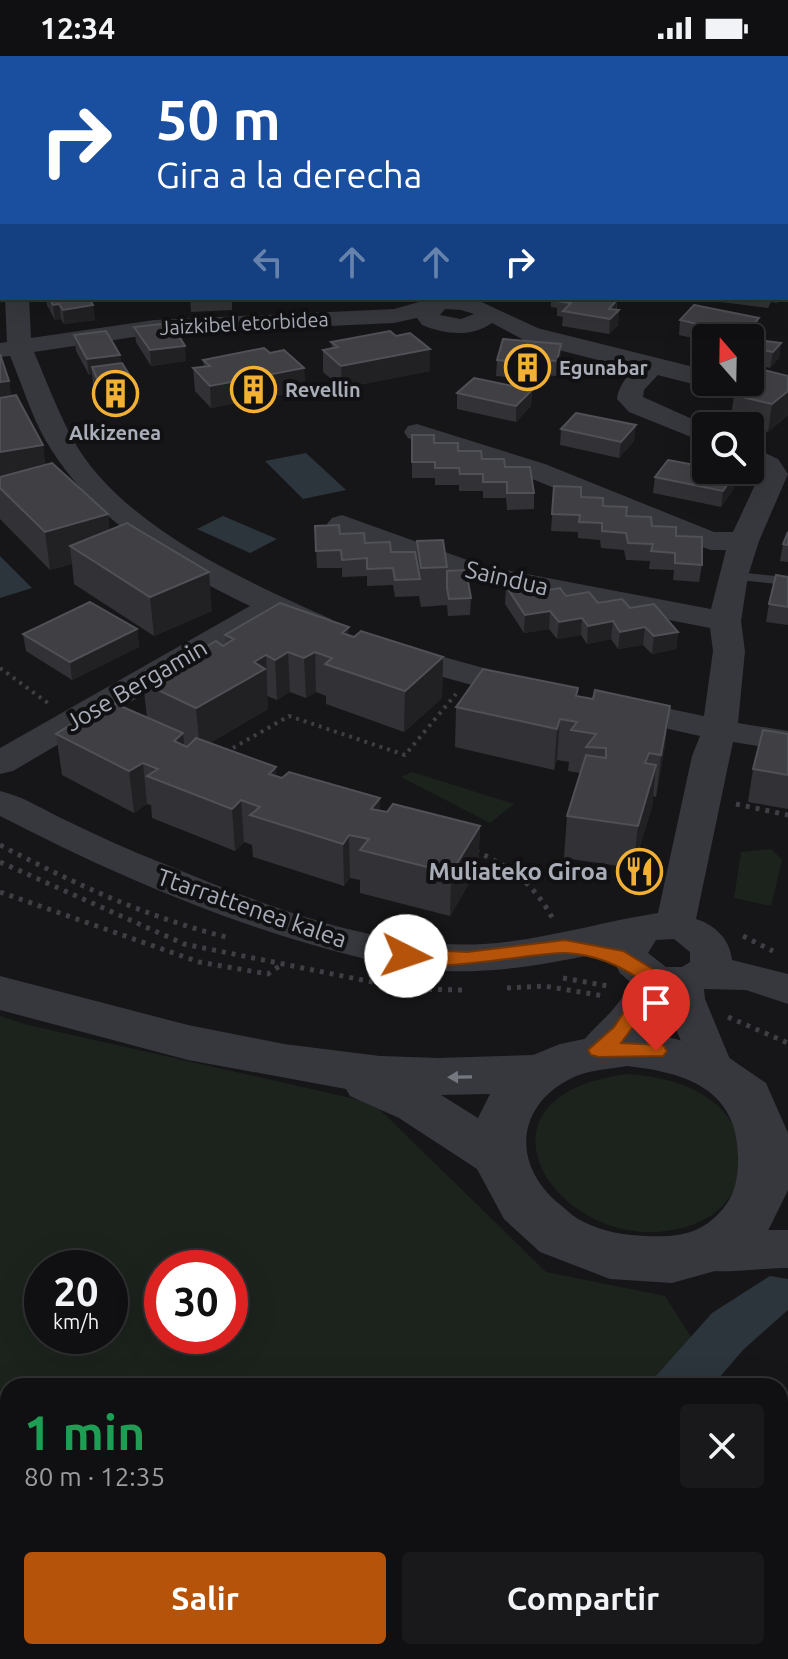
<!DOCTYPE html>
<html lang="es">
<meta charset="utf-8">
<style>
body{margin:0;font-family:Ubuntu,sans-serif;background:#19191b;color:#f1f3f6;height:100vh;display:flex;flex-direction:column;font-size:30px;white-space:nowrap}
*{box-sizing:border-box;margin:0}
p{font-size:26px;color:#9c9d9f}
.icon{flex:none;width:44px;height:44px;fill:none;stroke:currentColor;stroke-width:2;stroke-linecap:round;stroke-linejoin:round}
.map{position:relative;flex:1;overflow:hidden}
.side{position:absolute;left:0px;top:1322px;width:788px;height:282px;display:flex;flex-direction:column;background:#101012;border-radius:24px 24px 0 0;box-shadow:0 8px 32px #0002,0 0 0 2px #303032}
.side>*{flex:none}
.top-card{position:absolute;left:0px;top:0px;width:788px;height:244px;box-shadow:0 8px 32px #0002,0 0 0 2px #303032;background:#1a4fa0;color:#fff;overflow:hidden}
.needle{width:52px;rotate:340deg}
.fabs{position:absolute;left:692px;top:268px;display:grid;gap:16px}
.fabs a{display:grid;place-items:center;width:72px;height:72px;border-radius:8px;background:#101012;box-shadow:0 8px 32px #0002,0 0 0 2px #303032;font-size:40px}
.speed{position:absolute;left:24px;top:1194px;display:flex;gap:16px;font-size:40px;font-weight:700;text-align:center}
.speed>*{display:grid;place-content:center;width:104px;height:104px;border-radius:50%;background:#101012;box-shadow:0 8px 32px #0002,0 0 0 2px #303032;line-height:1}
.speed small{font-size:20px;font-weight:400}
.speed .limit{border:12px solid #d22;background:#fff;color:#111}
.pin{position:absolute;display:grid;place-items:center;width:68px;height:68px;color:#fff;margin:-82px -34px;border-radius:50% 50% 50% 0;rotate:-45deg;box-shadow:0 0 8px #0007}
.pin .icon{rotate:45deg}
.me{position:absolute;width:88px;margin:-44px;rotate:94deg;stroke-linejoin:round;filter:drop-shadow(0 0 6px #0008)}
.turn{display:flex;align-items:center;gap:28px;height:168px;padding:0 24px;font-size:36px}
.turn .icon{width:104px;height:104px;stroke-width:2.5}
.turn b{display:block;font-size:56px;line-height:68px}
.lanes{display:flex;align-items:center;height:76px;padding:0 24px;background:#0003;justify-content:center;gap:40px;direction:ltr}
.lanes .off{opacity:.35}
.round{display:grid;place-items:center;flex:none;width:84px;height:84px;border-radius:8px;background:#19191b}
.summary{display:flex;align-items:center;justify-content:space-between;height:136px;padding:0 24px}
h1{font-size:48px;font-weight:700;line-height:60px;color:#1e9e55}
.primary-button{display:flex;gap:16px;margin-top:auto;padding:16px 24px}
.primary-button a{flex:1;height:92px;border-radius:8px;background:#b45309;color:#fff;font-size:32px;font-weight:700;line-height:92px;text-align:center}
.primary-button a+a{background:#19191b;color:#f1f3f6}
.status{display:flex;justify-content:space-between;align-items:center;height:56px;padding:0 40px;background:#101012;direction:ltr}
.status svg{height:22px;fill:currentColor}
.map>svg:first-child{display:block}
.green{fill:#1c231d;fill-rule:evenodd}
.water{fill:#2c353c}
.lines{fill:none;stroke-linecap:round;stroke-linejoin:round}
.path-far2{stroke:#3d3f44;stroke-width:3;stroke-dasharray:2 3;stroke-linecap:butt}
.path-far1{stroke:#3d3f44;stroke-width:4;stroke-dasharray:3 5;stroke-linecap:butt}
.path{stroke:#3d3f44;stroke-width:5;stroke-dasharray:4 6;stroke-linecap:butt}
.service{fill:#37383d;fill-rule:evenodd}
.minor{fill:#37383d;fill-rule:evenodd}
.tertiary{fill:#37383d;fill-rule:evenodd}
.wall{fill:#323236}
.shaded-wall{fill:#212124}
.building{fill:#3f3f44;stroke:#4f5156;stroke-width:2}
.oneway{fill:#757881}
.route{fill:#b45309;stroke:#753606;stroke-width:2}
.labels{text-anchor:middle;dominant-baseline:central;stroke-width:8;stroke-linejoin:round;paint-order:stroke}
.far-street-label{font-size:20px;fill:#a8adb8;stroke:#111113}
.far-poi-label{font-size:20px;font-weight:bold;fill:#a8adb8;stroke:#111113;text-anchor:start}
.street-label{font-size:24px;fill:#a8adb8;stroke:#111113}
.poi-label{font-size:24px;font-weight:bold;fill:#a8adb8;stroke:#111113;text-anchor:end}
</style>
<div class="status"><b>12:34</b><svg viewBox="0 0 49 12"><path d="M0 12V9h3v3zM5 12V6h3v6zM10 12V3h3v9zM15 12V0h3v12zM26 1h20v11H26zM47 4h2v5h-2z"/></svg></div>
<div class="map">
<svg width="788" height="1603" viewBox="0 0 788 1603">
<rect width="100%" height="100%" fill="#161618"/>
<g class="green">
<path d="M412 716 514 748 490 767 401 721Z"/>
<path d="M771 793 782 804 771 850 734 842 741 796Z"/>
<path d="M0 960 28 969 373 1047 546 1216 665 1240 722 1330H8V1596H780V1381L788 1383V1603H0ZM42 1212H110V1280H42ZM162 1212H230V1280H162Z"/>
<path d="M628 1018C661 1021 692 1027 718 1050 754 1083 748 1144 701 1165 575 1222 441 1042 628 1018Z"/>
</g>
<g class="water">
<path d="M306 397 346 434 303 443 265 405Z"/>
<path d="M223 460 277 483 250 497 197 473Z"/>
<path d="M0 500 32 532 0 542Z"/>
<path d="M770 1220 788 1223V1254L743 1294 712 1330H647L712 1257Z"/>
</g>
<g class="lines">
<path class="path-far2" d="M512 0 543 2"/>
<g class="path-far1">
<path d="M0 612 48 647"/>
<path d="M226 696 289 660 405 699 456 638"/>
</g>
<g class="path">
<path d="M736 748 788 759"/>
<path d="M0 789C73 827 146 861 226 881"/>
<path d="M475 795C512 811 535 829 554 865"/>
<path d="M0 806 184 888 407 933 465 934"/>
<path d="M0 836 199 906 268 918 281 909"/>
<path d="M743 880 773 895"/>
<path d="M563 922 608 930"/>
<path d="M507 932 544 930 604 940"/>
<path d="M728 961 788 987"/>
</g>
<path class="service" d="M733 516 788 521V529L728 523 726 520Z"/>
<g class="minor">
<path d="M232 0H252L253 2H233Z"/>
<rect x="0" y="20" width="2" height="10"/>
<path d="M786 78 788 79V91L786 90Z"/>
<path d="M786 166H788L786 191Z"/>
<path d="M5 242H29L31 282 154 264 394 253 433 242H473L542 274 545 279 542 284H524L492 267C471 282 444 278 422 269L417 262 394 267 154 278 34 296C46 324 57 353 71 380 118 469 244 524 331 563L336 570 331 577 320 580 309 577 275 561 13 715 0 718V692L250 550C172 513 91 462 46 385 31 359 22 328 10 300L0 301V287L7 286ZM445 253 461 254 474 258 461 263 440 259Z"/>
<path d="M653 302 662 305 666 310 644 334 643 341 708 370 706 387 629 356 617 343C619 326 636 307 653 302Z"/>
<path d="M417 368 545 408 714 476H733L760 418 750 410V390L778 403 788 418 759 485 748 520 741 565 745 595 738 667 788 675V695L733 686 696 863C715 869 730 883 732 904L788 918V948L746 934 704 933 705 943 734 1013 727 1024 712 1029 697 1024 664 944C647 974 622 1016 584 1005L577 994C592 969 619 956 630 926L620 917 608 895C554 907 501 917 445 915 403 914 361 902 320 891 209 860 103 813 0 760V735C22 740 41 752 61 762 96 779 131 795 167 809 266 850 375 894 484 888 544 884 600 866 658 857L692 700 700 680 606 659 601 652 606 645 618 642 704 660 713 595 710 572 466 524 332 474 327 468 332 462 342 459 484 510 711 553 726 494H711L678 483 525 420 408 382 404 376 408 370ZM674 883 690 896V906L682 911H666L648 897 656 884Z"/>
<path d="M393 587 538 627 543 634 538 641 526 644 381 604 377 597 381 590Z"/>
<path d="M739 1174H788V1212C758 1212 714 1220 688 1211L681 1197 688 1183 705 1178Z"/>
</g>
<g class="tertiary">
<path d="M565 0H615L617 2H567Z"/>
<rect x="786" y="14" width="2" height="12"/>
<rect x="0" y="31" width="2" height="13"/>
<path d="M434 242H460L454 253H434L430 247Z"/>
<path d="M533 271 706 314V326L750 325 788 334V352L523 285 519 279 523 273Z"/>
<path d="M0 920 188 969 284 988 380 1000 439 1002 533 999 560 988 627 974 676 983 725 999 766 1027 788 1077V1134L764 1183 746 1200 722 1213 672 1227 610 1223 540 1196 504 1163 477 1113 399 1062 350 1040 346 1033 188 1004 0 954ZM627 1010C690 1017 741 1035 738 1109 737 1131 731 1147 714 1162 694 1180 672 1181 646 1180 623 1179 603 1176 582 1165 573 1161 566 1153 558 1147 511 1107 516 1048 574 1021 589 1014 610 1013 627 1010ZM490 1038 478 1062 441 1039Z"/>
</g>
</g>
<g class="wall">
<rect x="83" y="0" width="60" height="2"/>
<rect x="173" y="0" width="60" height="2"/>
<path d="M316 0H388V2H365Z"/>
<rect x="786" y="30" width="2" height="34"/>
<path d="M786 94H788V138L786 137Z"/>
<path d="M46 242H89L93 249 95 264 64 268 61 263 55 264 47 249Z"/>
<path d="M190 242H232V254L191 256Z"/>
<path d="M545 242H610V243L617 244V254H619L618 269 609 278 562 270 563 261 557 260V252L551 251V243Z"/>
<path d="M722 242H779L777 247 771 246 768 252 721 246Z"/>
<path d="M694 249 757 277 750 282H706V285L679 279 680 264Z"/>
<path d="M134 271 186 305 151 310 136 286Z"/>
<path d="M74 279 120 299 121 307 138 333 140 348 104 353 93 327 92 318 89 319 76 295Z"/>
<path d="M396 280 430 293V315L342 332 323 316V294L332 292 331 286Z"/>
<path d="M781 287 779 302 770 312 750 307V291Z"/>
<path d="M561 288 560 304 556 320 532 318 530 323 496 320 497 304Z"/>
<path d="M270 297 304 312 305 334 211 352 195 335 193 312 204 311 203 304Z"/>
<path d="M0 298 9 325 11 340 43 389 45 409 108 458 109 474 212 555 154 580 74 528 72 508 50 514 0 463Z"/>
<path d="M788 320V359L768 376 750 371V370L730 367 734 339Z"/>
<path d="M532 334 531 350 516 366 457 353V337Z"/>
<path d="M561 373 634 385 619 402 560 389Z"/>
<path d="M412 379 505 411 534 437V453L507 454 506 442H483V435H459V429H435V422H412Z"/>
<path d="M735 417 733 434 721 451 653 437 655 421Z"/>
<path d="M554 430 676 480 702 509 699 526 673 524 674 514 649 513 650 505 626 504 624 494 601 492 600 484 578 482V476L551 475Z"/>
<path d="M315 470 417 504V485L447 511V515L471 542 470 559 448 560 447 549 421 551 419 540 395 541 393 529 367 530V520L342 521V512H317Z"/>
<path d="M788 476V506L780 505 783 488Z"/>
<path d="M788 521V569L766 566 769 548Z"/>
<path d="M506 530 630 552 678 576 676 593 652 598 643 589 618 593 611 583 587 588 581 579 557 583 549 573 524 577 505 548Z"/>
<path d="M137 573 139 591 72 624 26 595 23 578Z"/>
<path d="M225 579H350L443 601 442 642 404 676 326 648V640L316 636 306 642 290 636 277 644 267 640 268 653 210 687 276 711V720L282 722 380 742V755L480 770 478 812 450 860 360 837V824L350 822 344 830 253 801 252 789 244 786 235 795 152 762 151 749 147 748 134 757 62 719 56 678 147 662 143 627 223 590 226 588Z"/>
<path d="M578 640 665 690 656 741 653 740 652 751 633 812 564 802 567 760 580 717 568 715 569 706 557 704 554 714 455 691 456 651Z"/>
<path d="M788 678V753L748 746 753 713Z"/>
</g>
<g class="shaded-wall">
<path d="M121 0H143V2H122Z"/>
<rect x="210" y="0" width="23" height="2"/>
<rect x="0" y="5" width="2" height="12"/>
<path d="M2 41V54L0 55V42Z"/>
<path d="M0 63H1L2 69V76L0 77Z"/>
<path d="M2 131V145L0 147V132Z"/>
<path d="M49 242H54L59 248 61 263 55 264 53 249 50 243V255Z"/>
<path d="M617 244 616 257 619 254 618 269 609 278 610 263 609 253Z"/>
<path d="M93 249 95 264 64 268 63 254Z"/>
<path d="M759 262 757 277 750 286V282H748L749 274Z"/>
<path d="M781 287 779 302 770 312 773 296Z"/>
<path d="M561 288 560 304 556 320 557 305Z"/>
<path d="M185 290 186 305 151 310 150 294Z"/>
<path d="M430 293V315L342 332 341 310Z"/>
<path d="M120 299 122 314 92 311V318L89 319 87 303Z"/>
<path d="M304 312 305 334 211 352 210 330Z"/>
<path d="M9 325 14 360 0 362V326Z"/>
<path d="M138 333 140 348 104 353 103 337Z"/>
<path d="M532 334 531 350 516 366V350Z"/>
<path d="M788 335V359L768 376 772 348Z"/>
<path d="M636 369 634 385 619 402 621 386Z"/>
<path d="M43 389 48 425 0 432V396Z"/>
<path d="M735 417 733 434 721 451 723 435Z"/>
<path d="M108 458 112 496 70 490 72 508 50 514 45 476Z"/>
<path d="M209 516 212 555 154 580 150 541Z"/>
<path d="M550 555 549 573 524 577 525 559Z"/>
<path d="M582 562 581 579 557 583 559 566Z"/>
<path d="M613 565 611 583 587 588 588 570Z"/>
<path d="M349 571 350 611 342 577Z"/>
<path d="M645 571 643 589 618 593 620 576Z"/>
<path d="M137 573 139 591 72 624 70 606Z"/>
<path d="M678 576 676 593 652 598 654 580Z"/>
<path d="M288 596 290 636 277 644 275 604Z"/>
<path d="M315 596 316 636 306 642 304 602Z"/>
<path d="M266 599 268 653 200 693 196 652 254 606Z"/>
<path d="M443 601 442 642 404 676 405 635Z"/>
<path d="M670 650 665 690 656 741 661 699Z"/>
<path d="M560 663 557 704 554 714 557 673Z"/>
<path d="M183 677 187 719 174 685Z"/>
<path d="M143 707 147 748 134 757 129 715Z"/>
<path d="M656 709 652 751 633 812 638 770Z"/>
<path d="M276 711 278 753 269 718Z"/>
<path d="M380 742V784L371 753Z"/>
<path d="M241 744 244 786 235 795 232 753Z"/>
<path d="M480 770 478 812 450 860 451 817Z"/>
<path d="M349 779 350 822 344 830 343 788Z"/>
</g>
<g class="building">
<path d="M0 0H20L22 1 2 2V5H0Z"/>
<path d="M532 0H568L567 2H531Z"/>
<rect x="786" y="30" width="2" height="16"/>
<path d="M786 94H788V114L786 113Z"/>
<path d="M0 121H2V131L0 132Z"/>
<path d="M786 217H788L787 232H786Z"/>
<path d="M54 242H89L93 249 63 254 59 248 53 249 50 243Z"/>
<path d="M561 242H605L617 244 609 253 619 254 610 263 563 255 571 247 557 245Z"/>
<path d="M750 242H770L769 244Z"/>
<path d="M694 249 759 262 749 274 730 272 728 275 680 264Z"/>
<path d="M171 267 185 290 150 294 134 271Z"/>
<path d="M106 275 120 299 87 303 74 279Z"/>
<path d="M390 275 396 280 410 277 430 293 341 310 323 294 338 291 331 286Z"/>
<path d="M503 283 561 288 557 305 532 303 531 307 497 304Z"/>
<path d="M757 284 781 287 773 296 750 292Z"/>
<path d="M264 292 270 297 284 294 304 312 210 330 193 312 210 310 203 304Z"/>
<path d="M0 298 9 325 0 326Z"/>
<path d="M122 307 138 333 103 337 92 311Z"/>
<path d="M760 313 788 320V335L772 348 734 339 747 326H750V323Z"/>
<path d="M474 322 532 334 516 350 457 337Z"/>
<path d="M16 339 43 389 0 396V342Z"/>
<path d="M576 357 636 369 621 386 561 373Z"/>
<path d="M412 379H434V387H458V395H481L482 403H504L505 411H530L534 437H507V426H483V418H460L459 412H435V406H412Z"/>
<path d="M668 404 706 411V414H719L735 417 723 435 655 421Z"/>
<path d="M52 407 108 458 45 476 0 432V421Z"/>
<path d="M554 430 581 431V441L603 442V450L627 451 626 460 651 461 652 470 676 471V480L702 481V509L675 507V497L651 495 653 488 628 487 626 477 602 475V467L579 466 580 459 552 458Z"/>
<path d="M127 467 209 516 150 541 70 490Z"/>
<path d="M339 469 340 478 364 477 365 487 390 486 391 496H415L420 523 395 524 393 512 367 513V502L342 504 341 494 316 495 315 470Z"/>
<path d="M788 476V489L783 488Z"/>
<path d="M443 484 447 511 421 512 417 485Z"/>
<path d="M466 514 471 542 449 543 447 532V515Z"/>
<path d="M776 519 788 521V551L769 548Z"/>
<path d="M530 526 537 536 560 532 566 540 589 536 598 547 622 543 630 552 654 548 678 576 654 580 645 571 620 576 613 565 588 570 582 562 559 566 550 555 525 559 506 530Z"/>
<path d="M90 546 137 573 70 606 23 578Z"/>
<path d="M280 547 349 571 342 577 354 581 361 575 443 601 405 635 325 608 332 602 315 596 304 602 288 596 275 604 266 599 254 606 265 613 196 652 143 627 216 585 223 590 234 583 225 579Z"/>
<path d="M483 613 578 632 576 640 593 643 595 634 670 650 661 699 649 697 645 707 656 709 638 770 567 760 586 699 606 702V692L586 691 596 678 571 674 577 666 560 663 557 673 456 651Z"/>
<path d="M109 645 183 677 174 685 187 691 196 682 276 711 269 718 282 722 289 716 380 742 371 753 387 756 393 748 480 770 451 817 360 794 369 783 349 779 343 788 250 759 260 751 241 744 232 753 147 720 158 713 143 707 129 715 56 678Z"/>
<path d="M763 674 788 678V719L753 713Z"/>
</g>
<defs><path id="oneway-solid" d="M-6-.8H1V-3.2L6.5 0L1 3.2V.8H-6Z" transform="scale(2)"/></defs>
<use class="oneway" href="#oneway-solid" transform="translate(460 1021) rotate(179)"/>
<path class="route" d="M565 884 623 895 659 917 661 921 655 941 621 987 663 989 667 995 663 1000 599 1001 591 999 588 994 614 971 638 935 641 924C617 908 596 899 566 897 536 895 414 924 396 900L406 893 467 896Z"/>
<defs>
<symbol id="building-ring" viewBox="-11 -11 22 22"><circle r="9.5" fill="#111113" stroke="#f2b134" stroke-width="1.5"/><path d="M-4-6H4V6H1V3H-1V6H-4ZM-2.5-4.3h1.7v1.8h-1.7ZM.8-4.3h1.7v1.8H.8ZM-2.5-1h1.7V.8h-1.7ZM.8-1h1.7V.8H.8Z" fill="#f2b134"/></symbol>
<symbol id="restaurant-ring" viewBox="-11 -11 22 22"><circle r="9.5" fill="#111113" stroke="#f2b134" stroke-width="1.5"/><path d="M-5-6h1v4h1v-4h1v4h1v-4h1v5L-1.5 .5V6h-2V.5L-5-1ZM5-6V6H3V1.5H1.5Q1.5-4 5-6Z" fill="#f2b134"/></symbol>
</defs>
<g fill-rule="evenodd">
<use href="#building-ring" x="502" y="286" width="51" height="51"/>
<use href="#building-ring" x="228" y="308" width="51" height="51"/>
<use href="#building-ring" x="90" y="312" width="51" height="51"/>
<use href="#restaurant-ring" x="614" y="790" width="51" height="51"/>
</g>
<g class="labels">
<g class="far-street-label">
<text transform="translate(244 267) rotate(-3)">Jaizkibel etorbidea</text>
</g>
<g class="far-poi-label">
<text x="559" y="311">Egunabar</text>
<text x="285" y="333">Revellin</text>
<text x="115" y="376" text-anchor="middle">Alkizenea</text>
</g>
<g class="street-label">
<text transform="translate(507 522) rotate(13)">Saindua</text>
<text transform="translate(136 629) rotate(-30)">Jose Bergamin</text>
<text transform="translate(252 852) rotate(19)">Ttarrattenea kalea</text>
</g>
<g class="poi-label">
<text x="608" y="815">Muliateko Giroa</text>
</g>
</g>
</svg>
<div class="fabs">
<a><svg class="needle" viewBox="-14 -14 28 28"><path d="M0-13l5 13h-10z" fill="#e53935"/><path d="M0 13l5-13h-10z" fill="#9c9d9f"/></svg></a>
<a><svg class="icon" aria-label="search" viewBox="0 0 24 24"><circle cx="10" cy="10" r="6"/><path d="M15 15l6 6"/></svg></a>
</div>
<div class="speed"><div>20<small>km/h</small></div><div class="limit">30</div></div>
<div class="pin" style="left:656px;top:995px;background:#d93025"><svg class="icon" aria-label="arrive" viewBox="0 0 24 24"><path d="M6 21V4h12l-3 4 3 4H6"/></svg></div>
<svg class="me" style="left:406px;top:900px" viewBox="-20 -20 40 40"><circle r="19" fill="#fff"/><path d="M0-13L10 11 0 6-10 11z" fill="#b45309"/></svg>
<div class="top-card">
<div class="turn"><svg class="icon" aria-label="right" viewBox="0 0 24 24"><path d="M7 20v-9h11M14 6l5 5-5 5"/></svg><div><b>50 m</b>Gira a la derecha</div></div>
<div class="lanes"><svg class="icon off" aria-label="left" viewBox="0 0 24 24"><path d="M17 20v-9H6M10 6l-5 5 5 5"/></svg><svg class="icon off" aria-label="ahead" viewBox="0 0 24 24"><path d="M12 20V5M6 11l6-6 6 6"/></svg><svg class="icon off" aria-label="ahead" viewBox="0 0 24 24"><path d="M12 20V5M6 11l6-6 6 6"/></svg><svg class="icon" aria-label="right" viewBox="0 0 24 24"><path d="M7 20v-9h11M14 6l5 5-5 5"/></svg></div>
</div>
<section class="side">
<div class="summary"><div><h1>1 min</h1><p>80 m · 12:35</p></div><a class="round"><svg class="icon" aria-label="close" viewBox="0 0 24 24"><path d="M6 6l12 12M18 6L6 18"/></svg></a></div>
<div class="primary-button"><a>Salir</a><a>Compartir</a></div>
</section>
</div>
